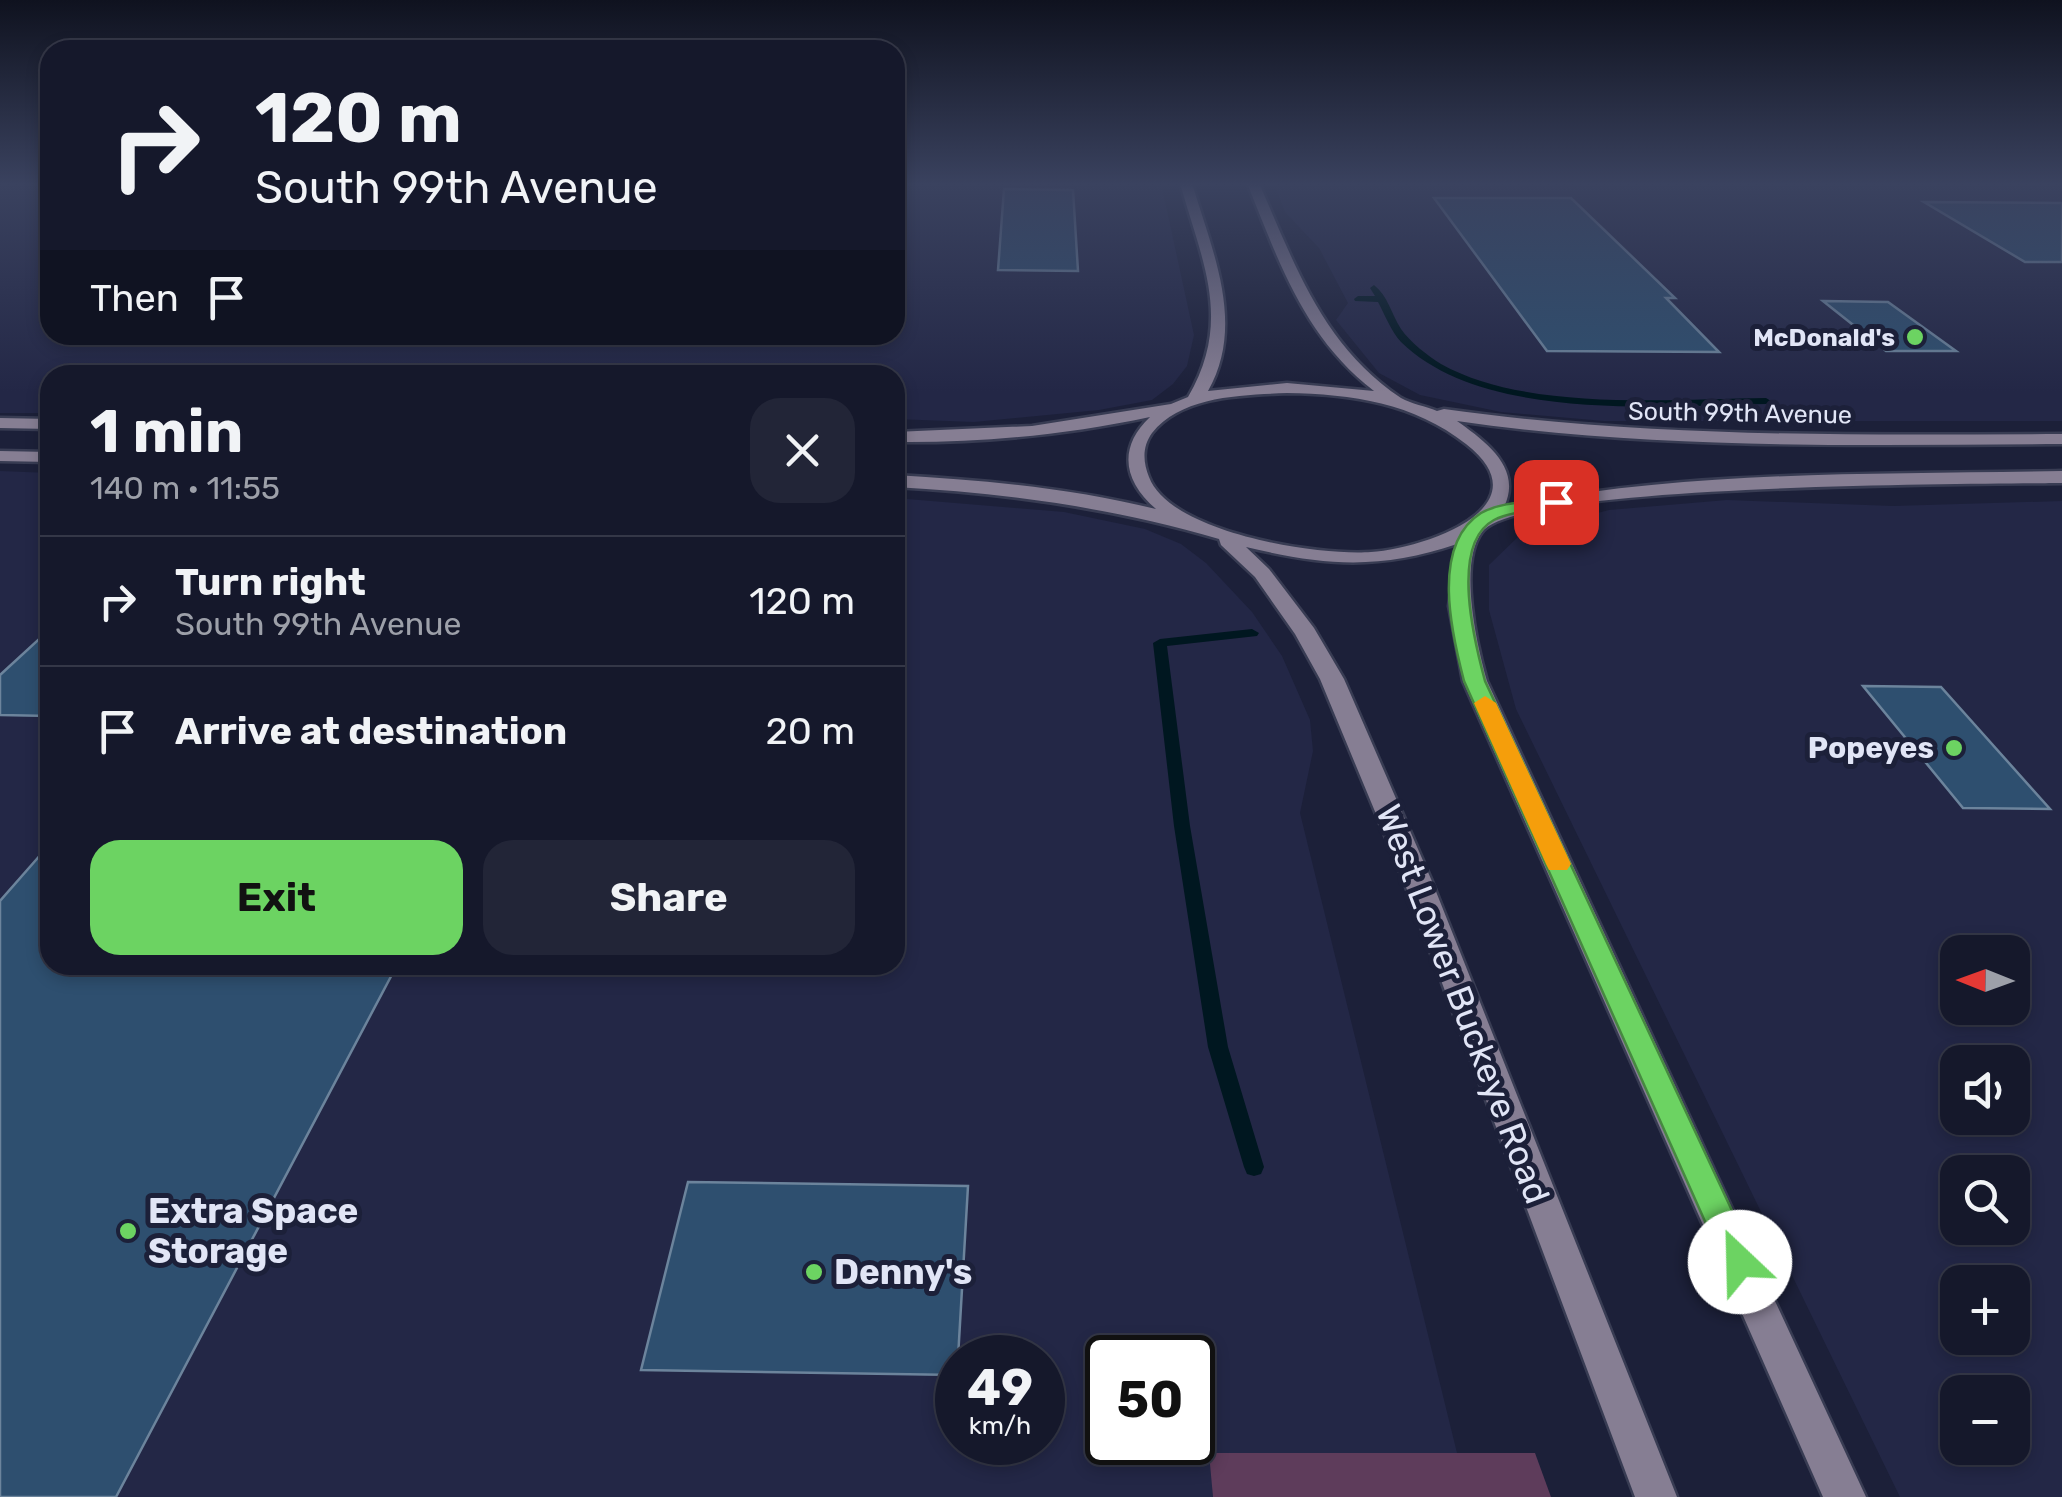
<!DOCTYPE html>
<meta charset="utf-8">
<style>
body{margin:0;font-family:Rubik,sans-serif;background:#222537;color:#f1f3f6;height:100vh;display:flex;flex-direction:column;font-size:38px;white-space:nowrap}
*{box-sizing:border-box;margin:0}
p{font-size:32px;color:#9da0a9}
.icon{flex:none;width:55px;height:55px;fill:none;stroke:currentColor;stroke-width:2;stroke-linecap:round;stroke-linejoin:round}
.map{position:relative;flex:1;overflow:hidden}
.side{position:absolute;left:40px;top:365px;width:865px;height:610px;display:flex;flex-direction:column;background:#15182b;border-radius:30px;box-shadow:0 5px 15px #0003,0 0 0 2px #343747}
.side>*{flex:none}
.guide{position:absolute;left:40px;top:40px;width:865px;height:305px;border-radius:30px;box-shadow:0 5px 15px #0003,0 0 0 2px #343747;background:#15182b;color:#f1f3f6;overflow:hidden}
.needle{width:65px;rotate:271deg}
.fabs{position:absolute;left:1940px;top:935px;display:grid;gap:20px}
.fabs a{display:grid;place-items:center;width:90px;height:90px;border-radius:20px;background:#15182b;box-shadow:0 5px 15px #0003,0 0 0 2px #343747;font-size:50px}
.speed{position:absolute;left:935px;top:1335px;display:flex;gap:20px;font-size:50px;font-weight:700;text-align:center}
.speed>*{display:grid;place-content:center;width:130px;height:130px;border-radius:50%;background:#15182b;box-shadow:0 5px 15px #0003,0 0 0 2px #343747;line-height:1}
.speed small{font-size:25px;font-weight:400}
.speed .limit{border:5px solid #111;border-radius:15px;background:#fff;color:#111}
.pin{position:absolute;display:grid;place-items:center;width:85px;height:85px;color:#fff;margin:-42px;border-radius:20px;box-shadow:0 5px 15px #0006}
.me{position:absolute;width:110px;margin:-55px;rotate:336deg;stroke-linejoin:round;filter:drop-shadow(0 0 8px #0008)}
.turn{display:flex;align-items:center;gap:35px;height:210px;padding:0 50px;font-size:45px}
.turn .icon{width:130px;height:130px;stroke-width:2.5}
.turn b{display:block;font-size:70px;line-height:85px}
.then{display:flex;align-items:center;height:95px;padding:0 50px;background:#0003;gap:20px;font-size:38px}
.round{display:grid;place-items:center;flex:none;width:105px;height:105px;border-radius:30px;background:#222537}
.head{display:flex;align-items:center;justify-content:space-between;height:170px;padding:0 50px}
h1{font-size:60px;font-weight:700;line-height:75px}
.primary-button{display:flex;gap:20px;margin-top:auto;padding:20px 50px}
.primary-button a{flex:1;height:115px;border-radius:30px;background:#6cd362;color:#111;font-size:40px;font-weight:700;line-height:115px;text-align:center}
.primary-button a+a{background:#222537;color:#f1f3f6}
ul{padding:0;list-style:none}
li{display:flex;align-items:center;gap:30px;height:130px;padding:0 50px;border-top:2px solid #343747}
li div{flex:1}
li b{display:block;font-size:38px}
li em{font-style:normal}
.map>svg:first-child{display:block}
.built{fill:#232746;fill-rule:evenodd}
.green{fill:#5e3c5b}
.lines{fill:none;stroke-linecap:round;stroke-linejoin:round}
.stream{fill:#001720;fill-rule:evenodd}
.building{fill:#2e4f6f;stroke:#6c849c;stroke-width:2.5}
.secondary-casing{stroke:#383c53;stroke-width:5}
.secondary{fill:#867e93;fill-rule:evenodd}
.route{fill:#6cd362;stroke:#468940;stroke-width:2.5}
.slow{fill:#f59e0b}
.poi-dot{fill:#6cd362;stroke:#1c2039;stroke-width:4}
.labels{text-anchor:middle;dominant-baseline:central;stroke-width:10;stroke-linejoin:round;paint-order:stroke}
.far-poi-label{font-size:25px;font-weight:bold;fill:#e1e5f6;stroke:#1c2039;text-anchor:end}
.far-street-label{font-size:25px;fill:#e1e5f6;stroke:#1c2039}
.poi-label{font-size:30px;font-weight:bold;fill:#e1e5f6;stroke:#1c2039;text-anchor:end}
.near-street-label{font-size:35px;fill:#e1e5f6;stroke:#1c2039}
.near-poi-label{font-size:35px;font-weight:bold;fill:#e1e5f6;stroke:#1c2039;text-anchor:start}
</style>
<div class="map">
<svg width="2062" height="1497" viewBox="0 0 2062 1497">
<rect width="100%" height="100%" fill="#1c2039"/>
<g class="built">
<path d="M0 183H50V335H895V183H1161L1194 335 1187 366 1173 384 1152 400 1099 410 974 422 895 419V375H50V413H0Z"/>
<path d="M1274 183H2062V421H1604L1501 412 1420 395 1379 373 1336 320 1348 303 1319 248 1285 212Z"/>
<path d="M0 471 50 473V965H895V498L1064 512 1145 529 1181 544 1206 563 1252 612 1282 656 1310 720 1313 751 1300 813 1457 1453H1210L1213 1497H0ZM958 1358H1042V1442H958ZM1108 1358H1192V1442H1108Z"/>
<path d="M1727 500 1893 506 2062 501V1497H1900L1516 709 1489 610V565L1522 533 1609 510ZM1958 952H2012V1008H1958ZM1958 1062H2012V1118H1958ZM1958 1172H2012V1228H1958ZM1958 1282H2012V1338H1958ZM1958 1392H2012V1448H1958Z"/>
</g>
<path class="green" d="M1209 1453H1535L1551 1497H1213Z"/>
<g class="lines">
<g class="stream">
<path d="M1374 285C1388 296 1391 313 1401 329 1410 342 1428 356 1441 364 1527 412 1670 399 1766 398L1771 401 1766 404C1659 406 1483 422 1401 342 1391 331 1385 315 1378 302L1355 301 1354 299 1358 296H1375L1370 288Z"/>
<path d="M1252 629 1259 633 1257 636 1167 646 1190 826 1228 1047 1264 1167 1261 1174 1254 1176 1247 1174 1244 1167 1208 1047 1174 826 1153 643 1160 639Z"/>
</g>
</g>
<g class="building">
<path d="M1004 189 1073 190 1078 271 998 270Z"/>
<path d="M1434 198H1571L1675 298H1666L1719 352 1547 351Z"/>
<path d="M1924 202 2062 203V262H2025Z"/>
<path d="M1823 301 1888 302 1956 351H1886Z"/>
<path d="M50 629V716L0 715V675Z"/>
<path d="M1863 686 1941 687 2050 809 1963 808Z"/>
<path d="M50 844V965H397L116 1497H0V901Z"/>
<path d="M688 1182 968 1186 957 1375 641 1370Z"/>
</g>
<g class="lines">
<defs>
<g id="secondary">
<path d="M1180 183H1192C1212 251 1246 324 1208 391L1287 383 1374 391C1304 337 1279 262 1247 183H1259C1295 265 1323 346 1401 398 1411 404 1426 406 1437 411L1444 409C1650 438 1855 435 2062 434V444C1860 445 1658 450 1457 421 1485 441 1523 468 1504 507 1687 469 1876 475 2062 471V483C1980 484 1518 483 1482 532 1458 563 1477 646 1487 681L1866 1497H1823L1463 681 1449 606 1457 544C1380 570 1325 566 1246 547L1269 569 1314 628 1344 679 1431 879 1677 1497H1635L1403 879 1320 679 1295 634 1255 577 1221 545 1219 539C1113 508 1006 493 895 487V475C983 480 1070 488 1156 509 1123 481 1118 447 1150 417 1066 435 981 443 895 442V432L1032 426 1171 404 1188 397C1233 320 1202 262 1180 183ZM1287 393C1352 394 1414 403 1466 444 1548 508 1421 549 1371 552 1318 556 1170 533 1149 477 1143 462 1142 447 1152 433 1182 395 1244 395 1287 393Z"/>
<path d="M0 418 50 419V429L0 428Z"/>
<path d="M0 451 50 452V462L0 461Z"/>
</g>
</defs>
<use href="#secondary" class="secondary-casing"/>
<use href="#secondary" class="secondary"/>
</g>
<linearGradient id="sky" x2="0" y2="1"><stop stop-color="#0f121f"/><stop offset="0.47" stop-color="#3a425f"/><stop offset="1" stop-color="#3a425f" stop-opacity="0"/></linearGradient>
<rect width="2062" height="392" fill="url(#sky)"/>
<path class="route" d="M1556 497 1565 502 1563 506C1542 511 1513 510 1494 520 1449 544 1475 644 1485 681L1756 1262 1751 1273 1740 1278 1728 1273 1464 681C1452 635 1430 545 1481 513 1500 502 1534 501 1556 497Z"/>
<path class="slow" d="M1485 696 1496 703 1571 864 1567 870H1549L1546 864 1474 703Z"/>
<g class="poi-dot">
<circle cx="1915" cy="337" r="10"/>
<circle cx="1954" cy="748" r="10"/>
<circle cx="128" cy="1231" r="10"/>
<circle cx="814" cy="1272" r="10"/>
</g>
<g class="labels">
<g class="far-poi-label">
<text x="1895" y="337">McDonald's</text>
</g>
<g class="far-street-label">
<text transform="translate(1740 413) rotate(1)">South 99th Avenue</text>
</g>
<g class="poi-label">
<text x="1934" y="748">Popeyes</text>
</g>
<g class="near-street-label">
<text transform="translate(1463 1004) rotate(69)">West Lower Buckeye Road</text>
</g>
<g class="near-poi-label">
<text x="148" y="1211">Extra Space<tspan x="148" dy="40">Storage</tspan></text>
<text x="834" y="1272">Denny's</text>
</g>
</g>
</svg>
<div class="fabs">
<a><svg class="needle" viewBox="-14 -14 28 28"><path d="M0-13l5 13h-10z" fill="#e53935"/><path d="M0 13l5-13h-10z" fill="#9da0a9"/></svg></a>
<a><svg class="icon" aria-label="sound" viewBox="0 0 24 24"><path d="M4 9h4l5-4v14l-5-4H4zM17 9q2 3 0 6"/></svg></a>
<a><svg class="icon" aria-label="search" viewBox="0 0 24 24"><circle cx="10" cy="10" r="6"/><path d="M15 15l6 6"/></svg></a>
<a>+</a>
<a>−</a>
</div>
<div class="speed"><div>49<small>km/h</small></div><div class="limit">50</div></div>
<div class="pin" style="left:1556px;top:502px;background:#d93025"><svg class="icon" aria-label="arrive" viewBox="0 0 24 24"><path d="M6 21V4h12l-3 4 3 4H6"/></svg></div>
<svg class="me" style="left:1740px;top:1262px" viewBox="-20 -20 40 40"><circle r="19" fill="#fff"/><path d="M0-13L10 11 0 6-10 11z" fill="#6cd362"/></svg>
<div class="guide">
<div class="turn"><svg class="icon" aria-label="right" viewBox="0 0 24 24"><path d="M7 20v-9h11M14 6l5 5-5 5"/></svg><div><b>120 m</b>South 99th Avenue</div></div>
<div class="then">Then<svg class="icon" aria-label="arrive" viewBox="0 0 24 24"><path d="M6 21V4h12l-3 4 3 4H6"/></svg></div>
</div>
<section class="side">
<div class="head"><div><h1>1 min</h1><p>140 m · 11:55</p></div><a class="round"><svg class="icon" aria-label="close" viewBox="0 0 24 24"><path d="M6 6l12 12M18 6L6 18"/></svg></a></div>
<ul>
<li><svg class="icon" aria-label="right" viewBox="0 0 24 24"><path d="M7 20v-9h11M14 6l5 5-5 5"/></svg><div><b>Turn right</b><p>South 99th Avenue</p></div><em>120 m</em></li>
<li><svg class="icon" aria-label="arrive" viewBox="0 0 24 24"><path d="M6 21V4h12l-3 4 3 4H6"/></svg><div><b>Arrive at destination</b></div><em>20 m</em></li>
</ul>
<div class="primary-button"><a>Exit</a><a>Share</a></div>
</section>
</div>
